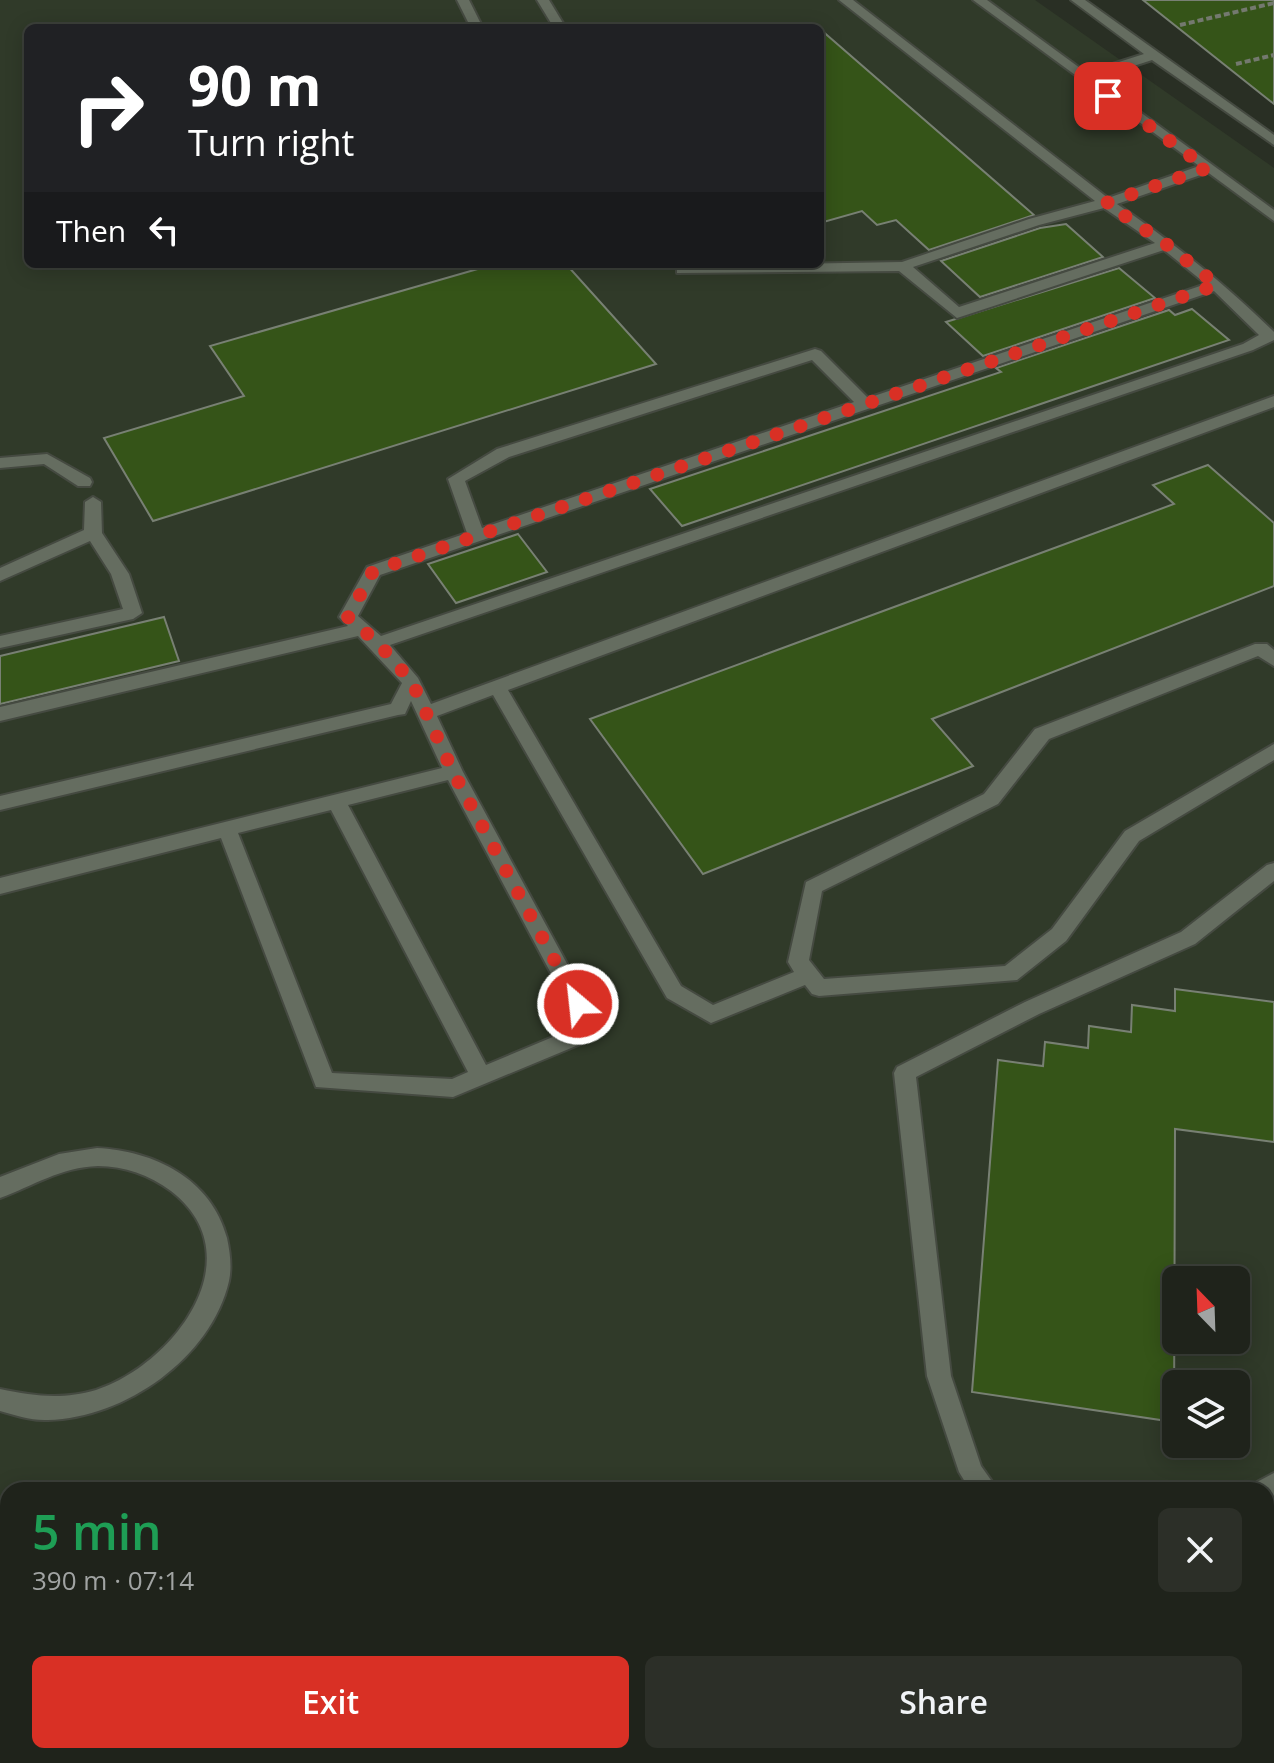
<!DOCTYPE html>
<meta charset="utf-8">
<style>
body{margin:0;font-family:"Open Sans",sans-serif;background:#2c2f28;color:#f1f3f6;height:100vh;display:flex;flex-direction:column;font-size:30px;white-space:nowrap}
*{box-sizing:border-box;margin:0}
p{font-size:26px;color:#a1a4a3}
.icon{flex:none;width:44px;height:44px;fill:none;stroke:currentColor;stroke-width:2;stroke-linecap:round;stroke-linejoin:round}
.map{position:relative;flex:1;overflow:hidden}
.panel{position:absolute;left:0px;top:1482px;width:1274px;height:282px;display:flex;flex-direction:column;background:#1f231b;border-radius:24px 24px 0 0;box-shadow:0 4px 20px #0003,0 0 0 2px #3c403a}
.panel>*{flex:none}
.top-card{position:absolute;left:24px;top:24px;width:800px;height:244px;border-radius:12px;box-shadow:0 4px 20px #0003,0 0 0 2px #3c403a;background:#202124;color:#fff;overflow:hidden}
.needle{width:52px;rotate:337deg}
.fabs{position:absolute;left:1162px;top:1266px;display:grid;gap:16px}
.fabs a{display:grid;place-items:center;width:88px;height:88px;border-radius:12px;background:#1f231b;box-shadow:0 4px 20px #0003,0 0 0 2px #3c403a;font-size:40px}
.pin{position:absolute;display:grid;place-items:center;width:68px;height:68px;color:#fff;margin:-34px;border-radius:16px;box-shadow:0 4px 12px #0006}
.me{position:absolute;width:88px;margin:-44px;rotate:332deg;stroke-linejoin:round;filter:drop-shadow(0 0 6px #0008)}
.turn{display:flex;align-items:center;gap:28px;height:168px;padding:0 32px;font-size:36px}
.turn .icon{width:104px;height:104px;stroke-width:2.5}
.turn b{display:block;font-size:56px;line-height:68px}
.then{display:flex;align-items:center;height:76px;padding:0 32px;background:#0003;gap:16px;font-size:30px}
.round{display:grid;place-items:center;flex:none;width:84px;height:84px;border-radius:12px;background:#2c2f28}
.head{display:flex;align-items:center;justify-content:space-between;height:136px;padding:0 32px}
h1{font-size:48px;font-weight:600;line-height:60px;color:#1e9e55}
.button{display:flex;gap:16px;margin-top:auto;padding:16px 32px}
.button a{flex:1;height:92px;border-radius:12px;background:#d93025;color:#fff;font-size:32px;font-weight:600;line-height:92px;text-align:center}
.button a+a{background:#2c2f28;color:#f1f3f6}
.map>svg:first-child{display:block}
.built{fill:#303a29;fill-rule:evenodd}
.building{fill:#355418;stroke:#788073;stroke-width:2}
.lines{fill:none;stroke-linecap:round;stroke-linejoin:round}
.service-casing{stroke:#454a41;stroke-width:4}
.minor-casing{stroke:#454a41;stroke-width:4}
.path{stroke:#74796f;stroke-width:4;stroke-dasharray:6 3;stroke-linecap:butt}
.service{fill:#656d60;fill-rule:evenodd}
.minor{fill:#656d60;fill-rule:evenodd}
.route{stroke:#d93025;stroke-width:14;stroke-dasharray:0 25.2}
</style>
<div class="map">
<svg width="1274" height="1763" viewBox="0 0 1274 1763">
<rect width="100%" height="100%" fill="#292f24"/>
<path class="built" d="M0 0H1035L1274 168V1763H0ZM28 28H820V264H28ZM1176 1280H1236V1340H1176ZM1176 1384H1236V1444H1176ZM8 1490H1266V1756H8Z"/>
<g class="building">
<path d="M1143 0H1274V104Z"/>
<path d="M820 29 1034 215 929 250 896 220 877 225 862 211 820 223Z"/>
<path d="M1066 224 1103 257 980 297 941 261 1040 228Z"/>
<path d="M495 264H566L656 364 153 521 104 438 244 396 210 346Z"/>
<path d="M1119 268 1155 298 983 356 946 322Z"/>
<path d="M1192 309 1229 340 682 526 650 489 1001 372 996 368 1169 310 1175 315Z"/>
<path d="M1208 465 1274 523V586L932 719 973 766 703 874 590 719 1174 504 1153 485Z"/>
<path d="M518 534 547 572 456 603 428 564Z"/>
<path d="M164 617 179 661 0 704V656Z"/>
<path d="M1175 989 1274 1002V1142L1175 1129 1174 1422 972 1392 998 1060 1043 1066 1045 1042 1088 1048 1089 1026 1131 1032 1132 1005 1175 1011Z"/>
</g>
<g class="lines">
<defs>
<g id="service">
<path d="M457 0H469L483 28H471Z"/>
<path d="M537 0H549L566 28H554Z"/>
<path d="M839 0H853L1108 198 1202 165H1212V171L1117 204C1174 243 1225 284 1274 332V340L1253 350 390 645 418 678 431 704 1274 396V407L508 690 681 986 713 1005 794 972 788 962 806 882 984 794 1035 729 1255 644H1267L1274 650V666L1258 656 1049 739 998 804 822 891 809 960 824 979 1005 966 1052 929 1125 831 1274 744V760L1139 841 1066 941 1017 980 819 996 812 994 805 985 711 1023 667 998 493 695 437 716 463 772 603 1030 600 1036 453 1097 316 1087 221 838 0 894V878L442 768 411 701 405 714 398 715 0 810V796L391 704 402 683 358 636 0 721V707L348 626 339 617 367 567 467 533 448 479 497 449 815 349 821 351 868 398 1206 284 1164 250 957 318 899 271 677 273V267L682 266 902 262 1029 219 1095 201ZM1104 208 1155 243 959 307 913 267 1039 225ZM1214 291 1259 335 1243 344 381 636 358 616 380 575ZM812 360 854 402 482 528 465 481 509 457ZM448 780 579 1026 486 1065 348 805ZM331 810 468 1072 452 1079 332 1073 238 833Z"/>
<path d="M1071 0H1085L1274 135V145L1152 60 1088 81H1078V75L1144 54Z"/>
<path d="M47 454 90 478 92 482 90 486H78L44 464 0 468V458Z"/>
<path d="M93 497 101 502 102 533 129 574 142 613 133 619 0 648V636L123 609 111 574 90 541 0 581V568L84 530 85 502Z"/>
<path d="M1274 863V881L1195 944 1039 1014 916 1077 951 1376 981 1466 998 1490H970L959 1472 927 1376 894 1073 897 1067 1025 1002 1181 932 1267 865Z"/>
<path d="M1274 1473V1499L1266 1502V1490H1253L1257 1482Z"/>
</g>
<g id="minor">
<path d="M973 0H987L1274 210V221Z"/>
<path d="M97 1148C154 1151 211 1178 227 1238 230 1252 232 1267 229 1281 211 1358 125 1418 48 1420 32 1421 15 1415 0 1411V1389C34 1396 62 1400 96 1390 173 1365 256 1257 171 1191 149 1175 125 1166 98 1166 61 1167 33 1186 0 1198V1177L59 1154Z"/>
</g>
</defs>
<use href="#service" class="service-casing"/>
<use href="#minor" class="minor-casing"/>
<g class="path">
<path d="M1180 25 1274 3"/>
<path d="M1236 64 1274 55"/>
</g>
<use href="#service" class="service"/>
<use href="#minor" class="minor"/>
</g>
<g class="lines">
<path class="route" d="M578 1004 453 772 412 682 378 643 348 617 373 571 1217 285 1166 244 1106 203 1207 168 1108 96"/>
</g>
</svg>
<div class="fabs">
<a><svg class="needle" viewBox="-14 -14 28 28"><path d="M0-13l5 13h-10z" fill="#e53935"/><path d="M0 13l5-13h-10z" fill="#a1a4a3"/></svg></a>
<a><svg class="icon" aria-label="layers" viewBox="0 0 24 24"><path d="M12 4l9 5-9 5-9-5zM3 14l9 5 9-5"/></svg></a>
</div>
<div class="pin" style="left:1108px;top:96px;background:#d93025"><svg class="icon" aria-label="arrive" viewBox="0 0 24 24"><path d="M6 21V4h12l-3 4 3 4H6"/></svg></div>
<svg class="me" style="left:578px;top:1004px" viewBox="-20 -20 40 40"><circle r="17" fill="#d93025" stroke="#fff" stroke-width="3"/><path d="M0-11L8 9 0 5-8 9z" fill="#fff"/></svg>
<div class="top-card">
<div class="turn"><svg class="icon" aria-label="right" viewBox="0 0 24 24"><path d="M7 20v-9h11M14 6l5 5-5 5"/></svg><div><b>90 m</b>Turn right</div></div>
<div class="then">Then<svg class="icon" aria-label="left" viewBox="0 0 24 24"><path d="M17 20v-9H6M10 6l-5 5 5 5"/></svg></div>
</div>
<section class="panel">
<div class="head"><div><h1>5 min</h1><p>390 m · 07:14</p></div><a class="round"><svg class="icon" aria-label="close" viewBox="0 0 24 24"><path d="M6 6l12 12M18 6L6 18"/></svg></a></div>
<div class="button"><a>Exit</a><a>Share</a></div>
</section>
</div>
